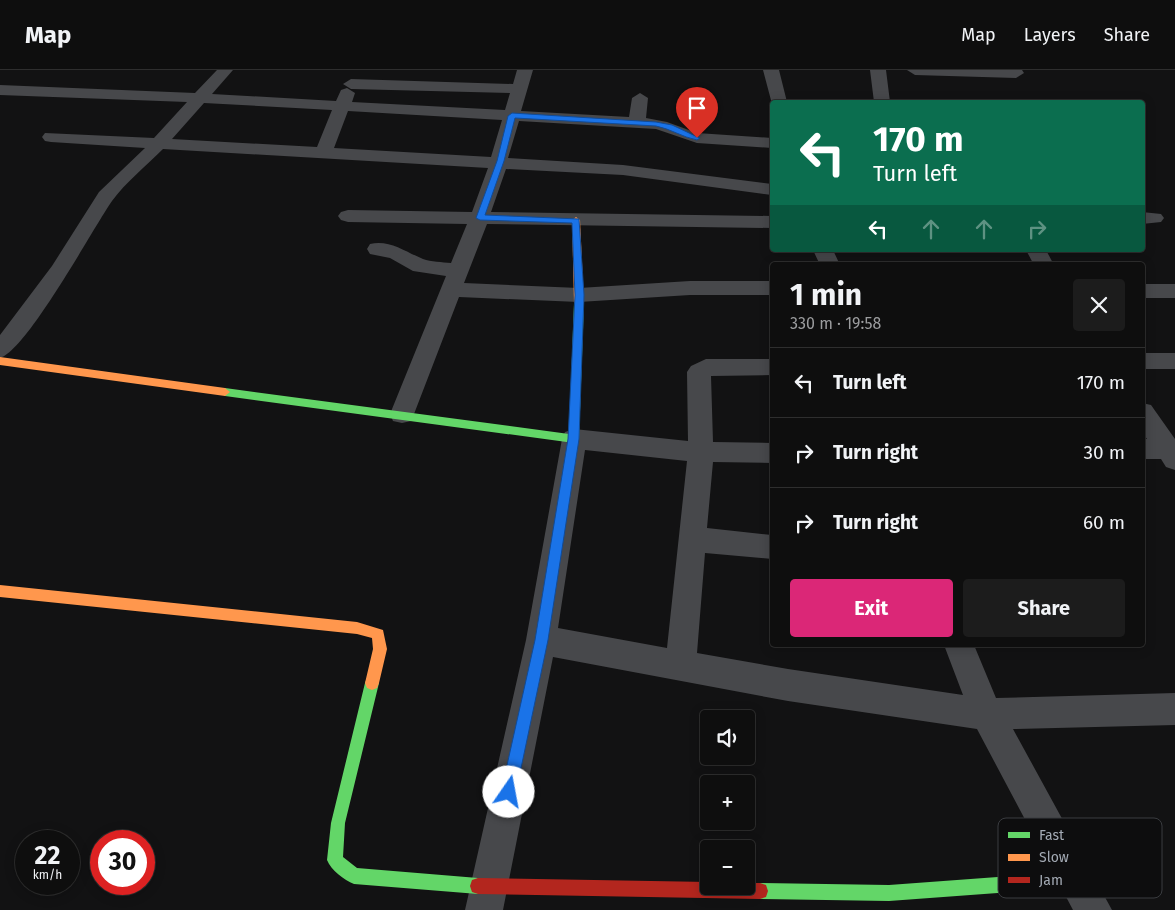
<!DOCTYPE html>
<meta charset="utf-8">
<style>
body{margin:0;font-family:"Fira Sans",sans-serif;background:#1c1c1c;color:#f1f3f6;height:100vh;display:flex;flex-direction:column;font-size:19px;white-space:nowrap}
*{box-sizing:border-box;margin:0}
p{font-size:16px;color:#9b9c9e}
.icon{flex:none;width:28px;height:28px;fill:none;stroke:currentColor;stroke-width:2;stroke-linecap:round;stroke-linejoin:round}
.map{position:relative;flex:1;overflow:hidden}
.panel{position:absolute;left:770px;top:192px;width:375px;height:385px;display:flex;flex-direction:column;background:#0e0e0e;border-radius:5px;box-shadow:0 2px 12px #0003,0 0 0 1px #2e2e2e}
.panel>*{flex:none}
.top-card{position:absolute;left:770px;top:30px;width:375px;height:152px;border-radius:5px;box-shadow:0 2px 12px #0003,0 0 0 1px #2e2e2e;background:#0b6e4f;color:#fff;overflow:hidden}
.buttons{position:absolute;left:700px;top:640px;display:grid;gap:10px}
.buttons a{display:grid;place-items:center;width:55px;height:55px;border-radius:5px;background:#0e0e0e;box-shadow:0 2px 12px #0003,0 0 0 1px #2e2e2e;font-size:25px}
.speed{position:absolute;left:15px;top:760px;display:flex;gap:10px;font-size:25px;font-weight:700;text-align:center}
.speed>*{display:grid;place-content:center;width:65px;height:65px;border-radius:50%;background:#0e0e0e;box-shadow:0 2px 12px #0003,0 0 0 1px #2e2e2e;line-height:1}
.speed small{font-size:12px;font-weight:400}
.speed .limit{border:8px solid #d22;background:#fff;color:#111}
.pin{position:absolute;display:grid;place-items:center;width:42px;height:42px;color:#fff;margin:-51px -21px;border-radius:50% 50% 50% 0;rotate:-45deg;box-shadow:0 0 5px #0007}
.pin .icon{rotate:45deg}
.me{position:absolute;width:55px;margin:-28px;rotate:12deg;stroke-linejoin:round;filter:drop-shadow(0 0 4px #0008)}
.turn{display:flex;align-items:center;gap:18px;height:105px;padding:0 20px;font-size:22px}
.turn .icon{width:65px;height:65px;stroke-width:2.5}
.turn b{display:block;font-size:35px;line-height:42px}
.lanes{display:flex;align-items:center;height:48px;padding:0 20px;background:#0003;justify-content:center;gap:25px;direction:ltr}
.lanes .off{opacity:.35}
.round{display:grid;place-items:center;flex:none;width:52px;height:52px;border-radius:5px;background:#1c1c1c}
.headline{display:flex;align-items:center;justify-content:space-between;height:85px;padding:0 20px}
h1{font-size:30px;font-weight:700;line-height:38px}
.action{display:flex;gap:10px;margin-top:auto;padding:10px 20px}
.action a{flex:1;height:58px;border-radius:5px;background:#db2777;color:#fff;font-size:20px;font-weight:700;line-height:58px;text-align:center}
.action a+a{background:#1c1c1c;color:#f1f3f6}
ul{padding:0;list-style:none}
li{display:flex;align-items:center;gap:15px;height:70px;padding:0 20px;border-top:1px solid #2e2e2e}
li div{flex:1}
li b{display:block;font-size:19px}
li em{font-style:normal}
header{display:flex;align-items:center;gap:30px;box-sizing:border-box;height:70px;padding:0 25px;background:#0e0e0e;border-bottom:1px solid #2e2e2e}
header strong{font-size:24px}
nav{display:flex;gap:28px;margin-inline-start:auto;font-size:18px}
.map>svg:first-child{display:block}
.lines{fill:none;stroke-linecap:round;stroke-linejoin:round}
.street{fill:#47484b;fill-rule:evenodd}
.fast{fill:#63d668;fill-rule:evenodd}
.slow{fill:#ff974d;fill-rule:evenodd}
.jam{fill:#b3261e;fill-rule:evenodd}
.route{fill:#1a73e8;stroke:#114b97}
.key{fill:#0d0d0e;stroke:#3a3c40;stroke-width:1}
.key-label{font-size:14px;fill:#a3aab4}
</style>
<header>
<strong>Map</strong>
<nav><a>Map</a><a>Layers</a><a>Share</a></nav>
</header>
<div class="map">
<svg width="1175" height="840" viewBox="0 0 1175 840">
<rect width="100%" height="100%" fill="#121213"/>
<g class="lines">
<g class="street">
<path d="M217 0H233L212 24 336 31 341 20 347 18 355 23 352 32 505 40 510 23 351 19 343 14 351 9 513 14 517 0H533L521 41 629 47 632 28 640 23 648 28 646 48 667 52 697 63 772 68V78L697 73 656 59 519 51 508 88 623 95 772 114V125L623 105 506 99 491 142 772 146V158L487 154 464 213 579 218 690 211H772V225H690L579 232 459 227 414 344 411 351 402 353 393 351 390 344 446 206 413 201 390 188 370 184 367 179 370 174C389 169 406 182 423 189 431 192 442 192 451 193L467 154 348 152 341 150 338 146 341 142 348 140 472 142 488 98 163 79C147 95 126 112 112 131 92 160 27 280 0 288V265L52 196 99 122 145 78 51 72 45 71 42 67 45 63 154 68 187 32 0 25V15L195 23ZM204 33 332 40 317 77 172 69ZM348 41 502 50 491 87 334 78Z"/>
<path d="M763 0H779L787 32H772V34Z"/>
<path d="M870 0H886L890 32H874Z"/>
<path d="M907 0H1022L1024 3 1016 8 915 5Z"/>
<path d="M1142 142 1161 144 1164 148 1161 152 1142 154Z"/>
<path d="M813 180H833L840 195H820Z"/>
<path d="M1026 180H1046L1054 195H1034Z"/>
<rect x="1142" y="214" width="33" height="14"/>
<rect x="1142" y="283" width="33" height="16"/>
<path d="M706 289H772V305L711 306 713 372 772 373V393L713 392 707 458 772 465V489L705 483 697 583 788 599 963 625 944 575H974L996 628 1175 623V655L1013 659 1112 840H1073L977 659 788 631 553 587 503 840H465L526 570 562 369 565 362 574 359 688 371 687 302 691 296ZM585 380 687 391 667 578 558 558Z"/>
<path d="M1142 333 1151 335 1175 369V400L1166 397 1161 389H1142V369H1147L1142 362Z"/>
</g>
<g class="fast">
<path d="M579 230 584 233 579 369 574 373 225 326 220 322 225 318 569 364 574 233Z"/>
<path d="M372 606 377 608 379 613 345 753 343 787 357 798 478 808 484 810 486 816 484 822 478 824 354 814C344 810 331 800 327 790L331 753 365 613 367 608Z"/>
<path d="M1078 801 1084 803 1086 809 1084 815 1078 817 889 831 760 829 754 827 752 821 754 815 760 813 889 815Z"/>
</g>
<g class="slow">
<path d="M576 147 580 150 584 233 579 236 574 233 572 150Z"/>
<path d="M0 287 225 318 230 322 225 326 0 295Z"/>
<path d="M0 515 357 552 383 560 387 579 379 613 377 618 372 620 367 618 365 613 373 579 372 568 357 564 0 527Z"/>
</g>
<path class="jam" d="M478 808 709 812V816H746V813H760L766 815 768 821 766 827 760 829 478 824 472 822 470 816 472 810Z"/>
</g>
<path class="route" d="M512 43 656 52 672 55 700 68 697 70C682 67 671 59 656 56L515 48 504 91 485 145 579 149 584 225 579 369 548 570 516 722 514 727 509 729 503 727 501 722 535 570 568 369 575 225 572 153 480 150 476 148 497 91 508 46Z"/>
<rect x="998" y="748" width="164" height="80" rx="8" class="key"/>
<rect x="1008" y="762" width="22" height="6" fill="#63d668"/>
<rect x="1008" y="784" width="22" height="7" fill="#ff974d"/>
<rect x="1008" y="807" width="22" height="6" fill="#b3261e"/>
<g class="key-label">
<text x="1039" y="770">Fast</text>
<text x="1039" y="792">Slow</text>
<text x="1039" y="815">Jam</text>
</g>
</svg>
<div class="buttons">
<a><svg class="icon" aria-label="sound" viewBox="0 0 24 24"><path d="M4 9h4l5-4v14l-5-4H4zM17 9q2 3 0 6"/></svg></a>
<a>+</a>
<a>−</a>
</div>
<div class="speed"><div>22<small>km/h</small></div><div class="limit">30</div></div>
<div class="pin" style="left:697px;top:68px;background:#d93025"><svg class="icon" aria-label="arrive" viewBox="0 0 24 24"><path d="M6 21V4h12l-3 4 3 4H6"/></svg></div>
<svg class="me" style="left:509px;top:722px" viewBox="-20 -20 40 40"><circle r="19" fill="#fff"/><path d="M0-13L10 11 0 6-10 11z" fill="#1a73e8"/></svg>
<div class="top-card">
<div class="turn"><svg class="icon" aria-label="left" viewBox="0 0 24 24"><path d="M17 20v-9H6M10 6l-5 5 5 5"/></svg><div><b>170 m</b>Turn left</div></div>
<div class="lanes"><svg class="icon" aria-label="left" viewBox="0 0 24 24"><path d="M17 20v-9H6M10 6l-5 5 5 5"/></svg><svg class="icon off" aria-label="ahead" viewBox="0 0 24 24"><path d="M12 20V5M6 11l6-6 6 6"/></svg><svg class="icon off" aria-label="ahead" viewBox="0 0 24 24"><path d="M12 20V5M6 11l6-6 6 6"/></svg><svg class="icon off" aria-label="right" viewBox="0 0 24 24"><path d="M7 20v-9h11M14 6l5 5-5 5"/></svg></div>
</div>
<section class="panel">
<div class="headline"><div><h1>1 min</h1><p>330 m · 19:58</p></div><a class="round"><svg class="icon" aria-label="close" viewBox="0 0 24 24"><path d="M6 6l12 12M18 6L6 18"/></svg></a></div>
<ul>
<li><svg class="icon" aria-label="left" viewBox="0 0 24 24"><path d="M17 20v-9H6M10 6l-5 5 5 5"/></svg><div><b>Turn left</b></div><em>170 m</em></li>
<li><svg class="icon" aria-label="right" viewBox="0 0 24 24"><path d="M7 20v-9h11M14 6l5 5-5 5"/></svg><div><b>Turn right</b></div><em>30 m</em></li>
<li><svg class="icon" aria-label="right" viewBox="0 0 24 24"><path d="M7 20v-9h11M14 6l5 5-5 5"/></svg><div><b>Turn right</b></div><em>60 m</em></li>
</ul>
<div class="action"><a>Exit</a><a>Share</a></div>
</section>
</div>
